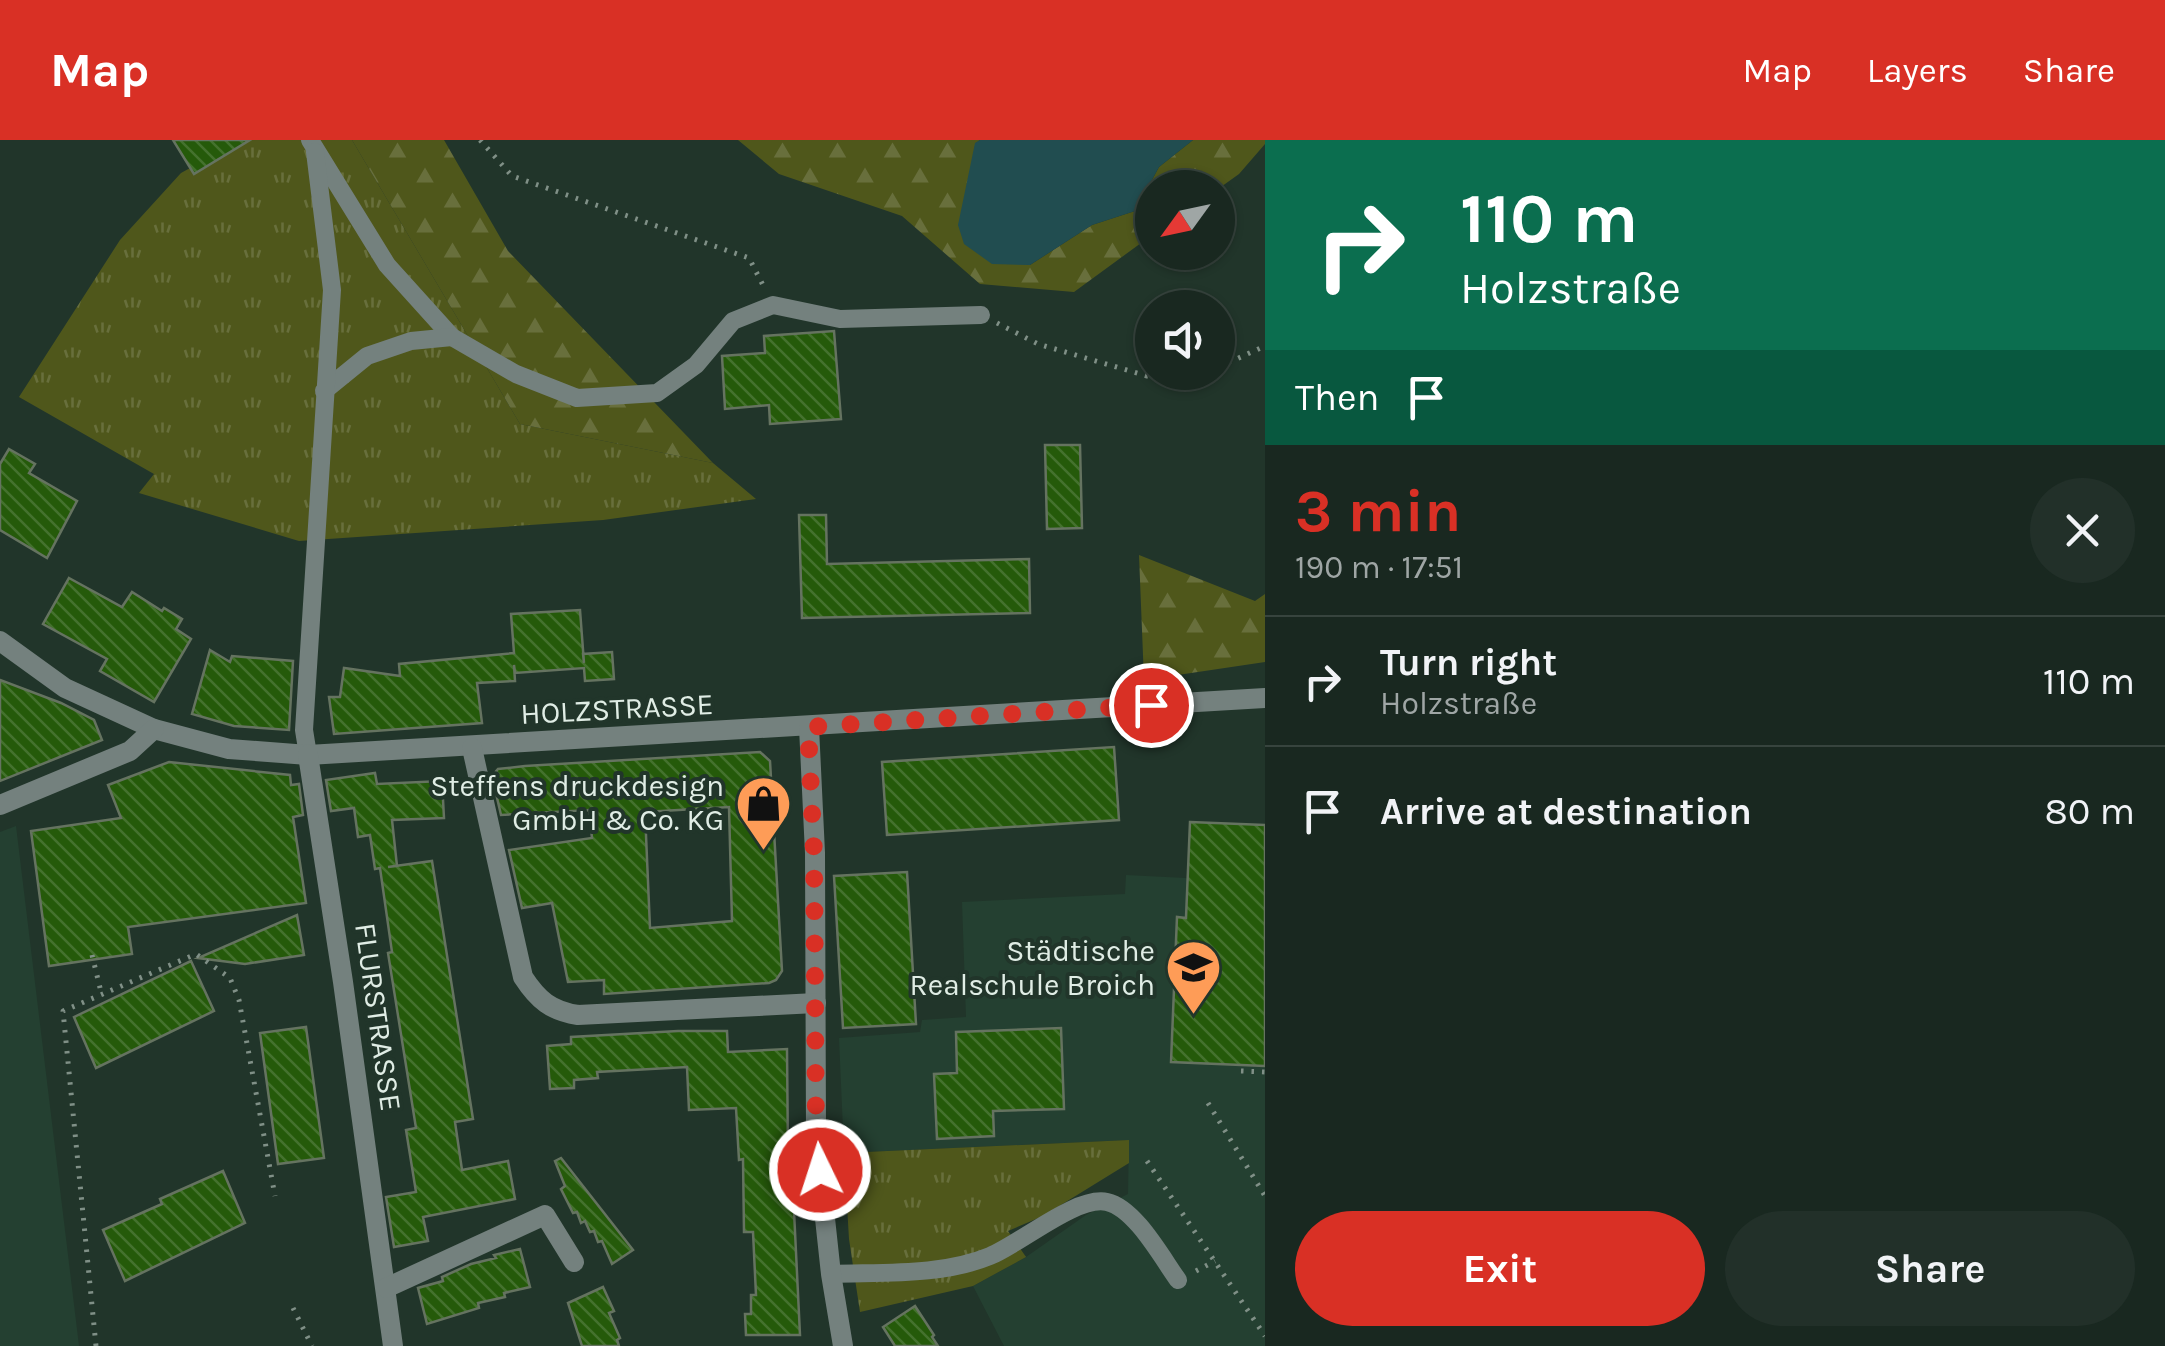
<!DOCTYPE html>
<meta charset="utf-8">
<style>
body{margin:0;font-family:Karla,sans-serif;background:#223029;color:#f1f3f6;height:100vh;display:flex;flex-direction:column;font-size:38px;white-space:nowrap}
*{box-sizing:border-box;margin:0}
p{font-size:32px;color:#9fa6a5}
.icon{flex:none;width:55px;height:55px;fill:none;stroke:currentColor;stroke-width:2;stroke-linecap:round;stroke-linejoin:round}
.map{position:relative;flex:1;overflow:hidden}
.details{display:flex;flex-direction:column;background:#192820;width:900px}
.details>*{flex:none}
.guide{background:#0b6e4f;color:#fff;overflow:hidden}
.needle{width:65px;rotate:237deg}
.fabs{position:absolute;left:1135px;top:30px;display:grid;gap:20px}
.fabs a{display:grid;place-items:center;width:100px;height:100px;border-radius:50%;background:#192820;box-shadow:0 2px 8px #0004,0 0 0 2px #37443e;font-size:50px}
.pin{position:absolute;display:grid;place-items:center;width:85px;height:85px;color:#fff;margin:-42px;border:5px solid #fff;border-radius:50%;box-shadow:0 2px 10px #0007}
.me{position:absolute;width:110px;margin:-55px;rotate:356deg;stroke-linejoin:round;filter:drop-shadow(0 0 8px #0008)}
.turn{display:flex;align-items:center;gap:35px;height:210px;padding:0 30px;font-size:45px}
.turn .icon{width:130px;height:130px;stroke-width:2.5}
.turn b{display:block;font-size:70px;line-height:85px}
.then{display:flex;align-items:center;height:95px;padding:0 30px;background:#0003;gap:20px;font-size:38px}
.round{display:grid;place-items:center;flex:none;width:105px;height:105px;border-radius:52px;background:#223029}
.headline{display:flex;align-items:center;justify-content:space-between;height:170px;padding:0 30px}
h1{font-size:60px;font-weight:700;line-height:75px;color:#d93025}
.primary-button{display:flex;gap:20px;margin-top:auto;padding:20px 30px}
.primary-button a{flex:1;height:115px;border-radius:60px;background:#d93025;color:#fff;font-size:40px;font-weight:700;line-height:115px;text-align:center}
.primary-button a+a{background:#223029;color:#f1f3f6}
ul{padding:0;list-style:none}
li{display:flex;align-items:center;gap:30px;height:130px;padding:0 30px;border-top:2px solid #37443e}
li div{flex:1}
li b{display:block;font-size:38px}
li em{font-style:normal}
header{display:flex;align-items:center;gap:60px;box-sizing:border-box;height:140px;padding:0 50px;background:#d93025;color:#fff}
header strong{font-size:48px}
nav{display:flex;gap:55px;margin-inline-start:auto;font-size:35px}
main{display:flex;flex:1;min-height:0}
.map>svg:first-child{display:block}
.built{fill:#244031}
.grass{fill:url(#grass-tufts)}
.forest{fill:url(#forest-firs)}
.water{fill:#214d50}
.building{fill:url(#building-back-hatch);stroke:#657360;stroke-width:2.5;fill-rule:evenodd}
.lines{fill:none;stroke-linecap:round;stroke-linejoin:round}
.path{stroke:#809087;stroke-width:5;stroke-dasharray:2.5 8;stroke-linecap:butt}
.lane{stroke:#74817e;stroke-width:18}
.street{stroke:#74817e;stroke-width:20}
.route{stroke:#d93025;stroke-width:18;stroke-dasharray:0 32.4}
.labels{text-anchor:middle;dominant-baseline:central;stroke-width:8;stroke-linejoin:round;paint-order:stroke}
.street-label{font-size:30px;fill:#e0ede5;stroke:#21352a}
.poi-label{font-size:30px;fill:#e0ede5;stroke:#21352a;text-anchor:end}
</style>
<header>
<strong>Map</strong>
<nav><a>Map</a><a>Layers</a><a>Share</a></nav>
</header>
<main>
<div class="map">
<svg width="1265" height="1206" viewBox="0 0 1265 1206">
<defs>
<pattern id="grass-tufts" width="24" height="20" patternUnits="userSpaceOnUse" patternTransform="scale(2.5)"><rect width="24" height="20" fill="#4f571b"/><path d="M3 7l-1-3M5 7V3M7 7l1-3M15 17l-1-3M17 17v-4M19 17l1-3" fill="none" stroke="#686f3c"/></pattern>
<pattern id="forest-firs" width="22" height="20" patternUnits="userSpaceOnUse" patternTransform="scale(2.5)"><rect width="22" height="20" fill="#4f571b"/><path d="M5 1l3.5 6h-7zM16 11l3.5 6h-7z" fill="#686f3c"/></pattern>
<pattern id="building-back-hatch" width="6" height="6" patternUnits="userSpaceOnUse" patternTransform="scale(2.5)"><rect width="6" height="6" fill="#255a0a"/><path d="M-1 5l2 2M0 0l6 6M5-1l2 2" fill="none" stroke="#44722e"/></pattern>
</defs>
<rect width="100%" height="100%" fill="#21352a"/>
<g class="built">
<path d="M16 686 72 1148 79 1206H0V692Z"/>
<path d="M1126 735 1265 742V1206H1004L973 1146 1026 1117 1086 1075 1128 1054 1129 1000 844 1013 839 898 920 892 922 880 966 877 962 762 1125 754Z"/>
</g>
<g class="grass">
<path d="M241 0H352L520 284 713 323 756 359 603 380 299 401 139 353 154 334 19 257 120 100 181 33Z"/>
<path d="M1129 1000V1023L1043 1076 1008 1091 1026 1117 973 1146 860 1172 849 1099 844 1013Z"/>
</g>
<g class="forest">
<path d="M352 0H444L508 111 713 323 520 284Z"/>
<path d="M738 0H980L975 4 1030 125 1092 85 1135 71 1159 27 1193 0H1265V4L1239 34 1218 49 1152 48V95L1074 152 980 144 902 76 779 34Z"/>
<path d="M1139 415 1255 461 1265 454V522L1144 540Z"/>
</g>
<path class="water" d="M980 0H1193L1159 27 1135 71 1092 85 1030 125 992 124 964 104 958 85 975 3Z"/>
<g class="building">
<path d="M173 0H250L194 34Z"/>
<path d="M834 191 841 279 770 284 769 265 725 269 722 216 765 213 764 196Z"/>
<path d="M1045 305H1080L1082 388 1047 389Z"/>
<path d="M9 309 35 324 29 333 77 361 47 418 0 390V324Z"/>
<path d="M799 375H826L827 424 1029 419 1030 473 802 478Z"/>
<path d="M69 438 122 467 132 452 162 471 164 468 182 479 176 489 191 499 154 562 100 531 107 519 43 484Z"/>
<path d="M580 470 584 523 583 514 612 512 614 539 585 541 584 528 515 533 514 525 515 541 477 543 482 583 334 594 329 557H340L344 528 400 536 399 524 514 513 511 474Z"/>
<path d="M210 510 230 522 232 516 293 521 289 590 234 586 192 574Z"/>
<path d="M0 540 61 563 94 580 102 600 0 641Z"/>
<path d="M1114 607 1119 680 887 695 882 622Z"/>
<path d="M760 612 770 621 782 831 776 840 769 843 604 854V840L568 842 552 763 522 768 509 710 592 698 589 670 501 675 492 636 498 629 525 626ZM729 667 732 781 650 788 645 672Z"/>
<path d="M169 622 290 635 291 645 299 644 303 675 293 677 306 763 128 787 132 814 49 826 31 691 121 678 108 645Z"/>
<path d="M375 633 377 644 442 641 444 678 392 680 397 726 388 727 432 721 473 979 455 982 462 1030 508 1021 515 1059 423 1077 428 1101 394 1107 386 1057 416 1052 406 990 416 988 388 813 392 812 380 728 375 729 370 695 358 697 354 668 331 671 326 640Z"/>
<path d="M1190 682 1265 685V926L1171 922 1177 777 1186 778Z"/>
<path d="M907 732 916 884 843 888 834 736Z"/>
<path d="M297 775 304 815 245 824 198 818Z"/>
<path d="M191 821 214 871 96 928 74 877Z"/>
<path d="M306 887 324 1018 278 1024 260 893Z"/>
<path d="M1061 888 1064 969 993 971 994 996 937 999 934 934 957 933 956 892Z"/>
<path d="M678 891H727L728 912 787 909 788 1016 793 1050 800 1195H746L745 1174H751V1155H756L753 1092H744L743 1019 739 1020 736 968 689 970 687 927 597 932 598 938 574 940V948L550 949 547 906 571 904V897Z"/>
<path d="M561 1018 633 1110 612 1124 602 1101 598 1102 594 1091 590 1092 585 1081 581 1083 577 1072 573 1073 561 1049 565 1046 555 1021Z"/>
<path d="M223 1031 245 1083 125 1141 103 1090 162 1064 160 1059Z"/>
<path d="M520 1109 530 1147 504 1153 505 1157 478 1163 479 1168 427 1184 418 1148 443 1141 442 1137 471 1124 496 1118 494 1115Z"/>
<path d="M603 1147 614 1171 609 1173 620 1198 617 1200 619 1206H582L568 1163Z"/>
<path d="M915 1166 934 1195 932 1197 938 1206H895L883 1187Z"/>
</g>
<g class="lines">
<g class="path">
<path d="M480 0 512 36 749 118 765 149"/>
<path d="M997 183 1038 204 1147 236 1165 232"/>
<path d="M1218 223 1232 221 1265 206"/>
<path d="M92 815 102 856"/>
<path d="M1241 931 1265 932"/>
<path d="M1208 963 1265 1056"/>
<path d="M1147 1021 1265 1196"/>
<path d="M1196 1131 1215 1121"/>
<path d="M293 1168 312 1206"/>
<path d="M96 1206 63 871 196 814 230 838 239 860 275 1056"/>
</g>
<g class="lane">
<path d="M310 0 387 125 452 197 516 234 577 258 657 253 696 225 733 181 773 165 840 179 981 175"/>
<path d="M324 251 367 216 411 201 452 197"/>
<path d="M308 615 304 590 332 150 315 12"/>
<path d="M831 1134C882 1132 942 1136 990 1116 1020 1104 1077 1055 1107 1062 1135 1068 1162 1118 1178 1140"/>
</g>
<g class="street">
<path d="M0 501 65 548 154 589 229 609 308 615 1265 558"/>
<path d="M809 587 815 713 816 995 831 1134 843 1206"/>
<path d="M472 608 523 837C538 860 551 871 578 875L816 863"/>
<path d="M308 615 343 842 393 1206"/>
<path d="M0 665 130 611 154 589"/>
<path d="M386 1148 545 1075 574 1122"/>
</g>
</g>
<g class="lines">
<path class="route" d="M820 1030 816 994 814 713 808 587 1151 565"/>
</g>
<defs>
<symbol id="shop-pin" viewBox="-11 -11 22 30"><path d="M0 17L-7.5 6A9.5 9.5 0 1 1 7.5 6Z" fill="#fe9c57" stroke="#21352a"/><path d="M-5-2.5h2.3a2.7 3.5 0 0 1 5.4 0H5L5.5 6h-11ZM-1.5-2.5h3a1.5 2.3 0 0 0-3 0Z" fill="#111"/></symbol>
<symbol id="school-pin" viewBox="-11 -11 22 30"><path d="M0 17L-7.5 6A9.5 9.5 0 1 1 7.5 6Z" fill="#fe9c57" stroke="#21352a"/><path d="M0-5L7-2L0 1L-7-2ZM-4 1L0 2.5L4 1V4Q0 6-4 4Z" fill="#111"/></symbol>
</defs>
<g fill-rule="evenodd">
<use href="#shop-pin" x="732" y="632" width="63" height="86"/>
<use href="#school-pin" x="1162" y="796" width="63" height="86"/>
</g>
<g class="labels">
<g class="street-label">
<text transform="translate(617 569) rotate(-3)">HOLZSTRASSE</text>
<text transform="translate(378 877) rotate(82)">FLURSTRASSE</text>
</g>
<g class="poi-label">
<text x="724" y="646">Steffens druckdesign<tspan x="724" dy="34">GmbH &amp; Co. KG</tspan></text>
<text x="1155" y="811">Städtische<tspan x="1155" dy="34">Realschule Broich</tspan></text>
</g>
</g>
</svg>
<div class="fabs">
<a><svg class="needle" viewBox="-14 -14 28 28"><path d="M0-13l5 13h-10z" fill="#e53935"/><path d="M0 13l5-13h-10z" fill="#9fa6a5"/></svg></a>
<a><svg class="icon" aria-label="sound" viewBox="0 0 24 24"><path d="M4 9h4l5-4v14l-5-4H4zM17 9q2 3 0 6"/></svg></a>
</div>
<div class="pin" style="left:1151px;top:565px;background:#d93025"><svg class="icon" aria-label="arrive" viewBox="0 0 24 24"><path d="M6 21V4h12l-3 4 3 4H6"/></svg></div>
<svg class="me" style="left:820px;top:1030px" viewBox="-20 -20 40 40"><circle r="17" fill="#d93025" stroke="#fff" stroke-width="3"/><path d="M0-11L8 9 0 5-8 9z" fill="#fff"/></svg>
</div>
<section class="details">
<div class="guide">
<div class="turn"><svg class="icon" aria-label="right" viewBox="0 0 24 24"><path d="M7 20v-9h11M14 6l5 5-5 5"/></svg><div><b>110 m</b>Holzstraße</div></div>
<div class="then">Then<svg class="icon" aria-label="arrive" viewBox="0 0 24 24"><path d="M6 21V4h12l-3 4 3 4H6"/></svg></div>
</div>
<div class="headline"><div><h1>3 min</h1><p>190 m · 17:51</p></div><a class="round"><svg class="icon" aria-label="close" viewBox="0 0 24 24"><path d="M6 6l12 12M18 6L6 18"/></svg></a></div>
<ul>
<li><svg class="icon" aria-label="right" viewBox="0 0 24 24"><path d="M7 20v-9h11M14 6l5 5-5 5"/></svg><div><b>Turn right</b><p>Holzstraße</p></div><em>110 m</em></li>
<li><svg class="icon" aria-label="arrive" viewBox="0 0 24 24"><path d="M6 21V4h12l-3 4 3 4H6"/></svg><div><b>Arrive at destination</b></div><em>80 m</em></li>
</ul>
<div class="primary-button"><a>Exit</a><a>Share</a></div>
</section>
</main>
